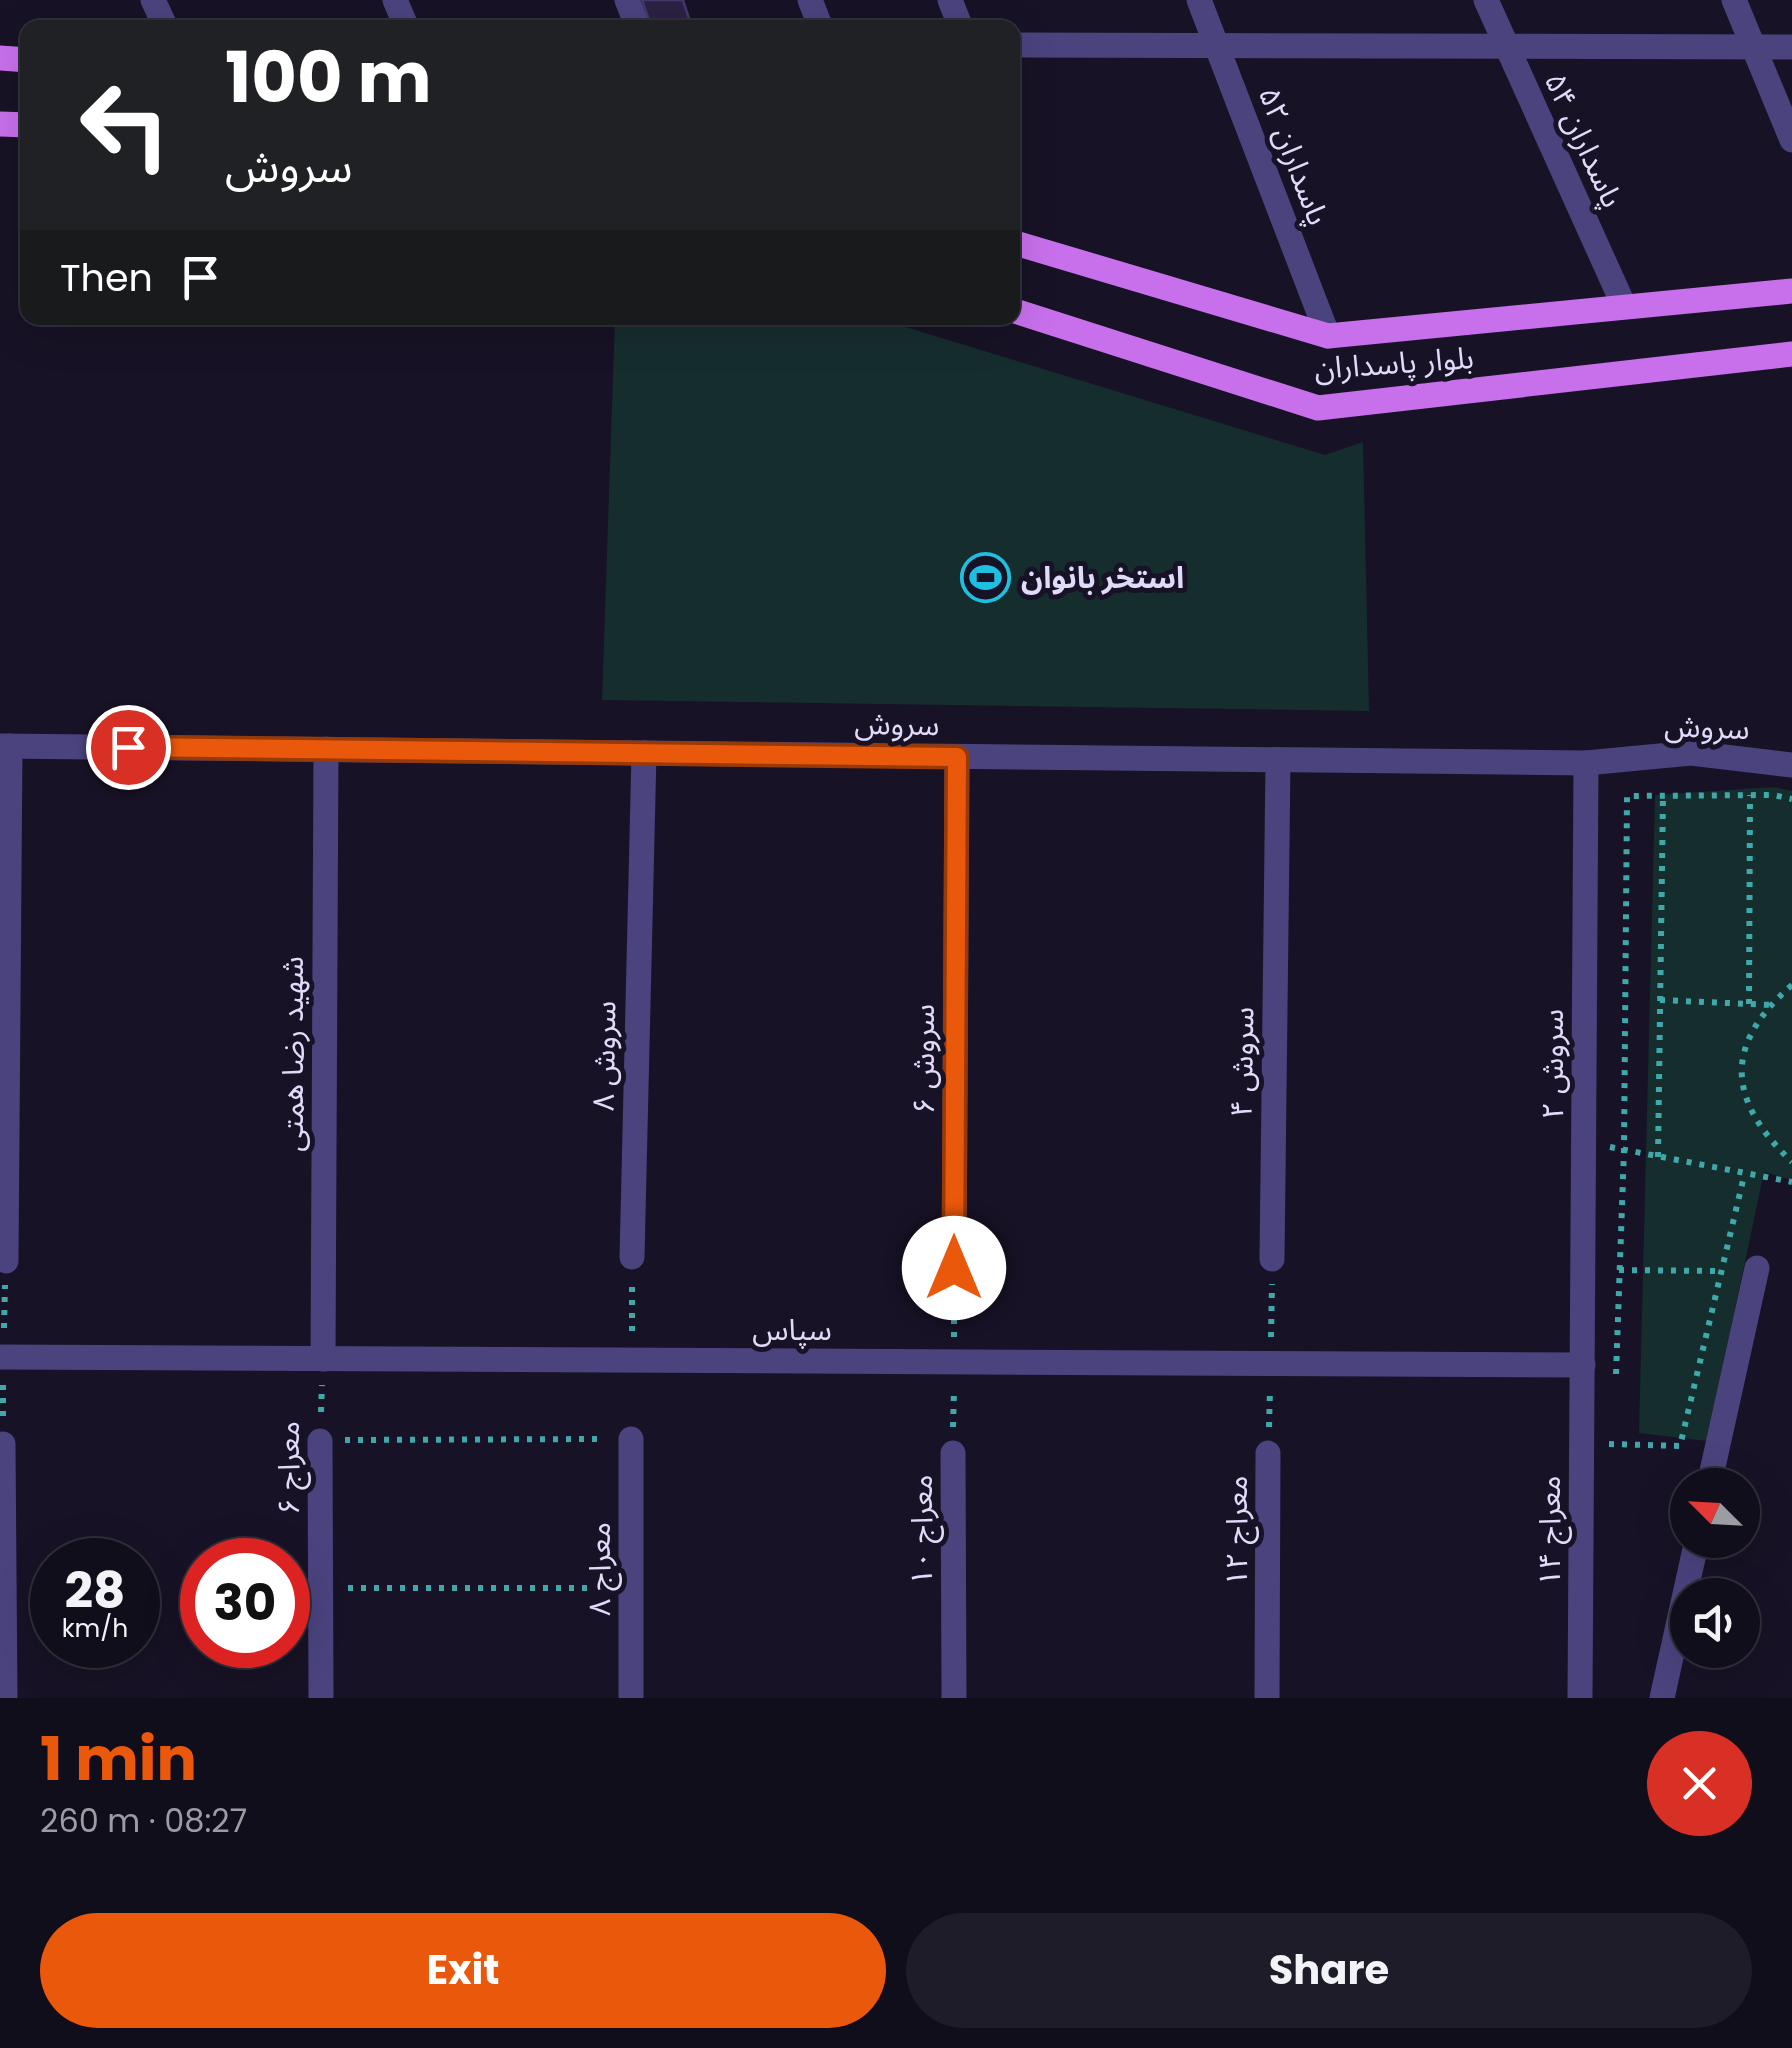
<!DOCTYPE html>
<meta charset="utf-8">
<style>
body{margin:0;font-family:Poppins,"Noto Sans Arabic",sans-serif;background:#1e1c29;color:#f1f3f6;height:100vh;display:flex;flex-direction:column;font-size:38px;white-space:nowrap}
*{box-sizing:border-box;margin:0}
p{font-size:32px;color:#9c9ca3}
.icon{flex:none;width:55px;height:55px;fill:none;stroke:currentColor;stroke-width:2;stroke-linecap:round;stroke-linejoin:round}
.map{position:relative;height:1698px;overflow:hidden}
.panel{display:flex;flex-direction:column;background:#110e1c;flex:1}
.panel>*{flex:none}
.hud{position:absolute;left:20px;top:20px;width:1000px;height:305px;border-radius:20px;box-shadow:0 10px 40px #0002,0 0 0 2px #302e3b;background:#202124;color:#fff;overflow:hidden}
.needle{width:65px;rotate:294deg}
.controls{position:absolute;left:1670px;top:1468px;display:grid;gap:20px}
.controls a{display:grid;place-items:center;width:90px;height:90px;border-radius:50%;background:#110e1c;box-shadow:0 10px 40px #0002,0 0 0 2px #302e3b;font-size:50px}
.speed{position:absolute;left:30px;top:1538px;display:flex;gap:20px;font-size:50px;font-weight:700;text-align:center}
.speed>*{display:grid;place-content:center;width:130px;height:130px;border-radius:50%;background:#110e1c;box-shadow:0 10px 40px #0002,0 0 0 2px #302e3b;line-height:1}
.speed small{font-size:25px;font-weight:400}
.speed .limit{border:15px solid #d22;background:#fff;color:#111}
.pin{position:absolute;display:grid;place-items:center;width:85px;height:85px;color:#fff;margin:-42px;border:5px solid #fff;border-radius:50%;box-shadow:0 2px 10px #0007}
.me{position:absolute;width:110px;margin:-55px;rotate:0deg;stroke-linejoin:round;filter:drop-shadow(0 0 8px #0008)}
.turn{display:flex;align-items:center;gap:35px;height:210px;padding:0 40px;font-size:45px}
.turn .icon{width:130px;height:130px;stroke-width:2.5}
.turn b{display:block;font-size:70px;line-height:85px}
.then{display:flex;align-items:center;height:95px;padding:0 40px;background:#0003;gap:20px;font-size:38px}
.round{display:grid;place-items:center;flex:none;width:105px;height:105px;border-radius:52px;background:#1e1c29}
.overview{display:flex;align-items:center;justify-content:space-between;height:170px;padding:0 40px}
h1{font-size:60px;font-weight:700;line-height:75px;color:#ea580c}
.button{display:flex;gap:20px;margin-top:auto;padding:20px 40px}
.button a{flex:1;height:115px;border-radius:60px;background:#ea580c;color:#fff;font-size:40px;font-weight:700;line-height:115px;text-align:center}
.button a+a{background:#1e1c29;color:#f1f3f6}
.map>svg:first-child{display:block}
.green{fill:#162d2e}
.building{fill:#2b2143;stroke:#45366c;stroke-width:2.5}
.lines{fill:none;stroke-linecap:round;stroke-linejoin:round}
.path{stroke:#3fa8aa;stroke-width:6;stroke-dasharray:5 8;stroke-linecap:butt}
.minor{stroke:#4a437e;stroke-width:25}
.major{stroke:#c870ec;stroke-width:25}
.route-casing{stroke:#983908;stroke-width:25}
.route{stroke:#ea580c;stroke-width:18}
.labels{text-anchor:middle;dominant-baseline:central;stroke-width:10;stroke-linejoin:round;paint-order:stroke}
.street-label{font-size:30px;fill:#e1dbfa;stroke:#171225}
.poi-label{font-size:30px;font-weight:bold;fill:#e1dbfa;stroke:#171225;text-anchor:start}
</style>
<div class="map">
<svg width="1792" height="1698" viewBox="0 0 1792 1698">
<rect width="100%" height="100%" fill="#171225"/>
<g class="green">
<path d="M615 318H876L1325 455 1363 442 1369 711 602 700Z"/>
<path d="M1774 787 1792 791V1180L1764 1172 1707 1441 1639 1433 1655 795Z"/>
</g>
<path class="building" d="M642 0H683L692 28H652Z"/>
<g class="lines">
<g class="path">
<path d="M1792 985C1723 1045 1727 1100 1792 1162"/>
<path d="M1660 1000 1772 1005"/>
<path d="M1749 1004 1750 795"/>
<path d="M1610 1147 1792 1182"/>
<path d="M1658 1157 1663 796"/>
<path d="M1619 1270 1721 1271"/>
<path d="M4 1328 5 1285"/>
<path d="M632 1331V1283"/>
<path d="M954 1337V1294"/>
<path d="M1271 1337 1272 1284"/>
<path d="M1616 1374 1624 1150 1627 796 1773 795 1792 799"/>
<path d="M3 1385V1418"/>
<path d="M321 1412 322 1385"/>
<path d="M953 1427 954 1389"/>
<path d="M1269 1427 1270 1389"/>
<path d="M345 1440 602 1439"/>
<path d="M1609 1444 1680 1446 1744 1176"/>
<path d="M348 1588H605"/>
</g>
<g class="minor">
<path d="M153 0 166 28"/>
<path d="M395 0 407 28"/>
<path d="M627 0 638 28"/>
<path d="M810 0 821 28"/>
<path d="M950 0 961 28"/>
<path d="M1199 0 1328 336"/>
<path d="M1486 0 1624 306"/>
<path d="M1734 0 1792 140"/>
<path d="M1012 45 1792 47"/>
<path d="M0 746 1586 763 1691 753 1792 765"/>
<path d="M632 1257 644 753"/>
<path d="M1272 1259 1278 761"/>
<path d="M6 1261 10 746"/>
<path d="M954 1268 957 757"/>
<path d="M0 1357 1583 1365"/>
<path d="M323 1359 326 749"/>
<path d="M320 1441 321 1698"/>
<path d="M3 1444 5 1698"/>
<path d="M953 1453 954 1698"/>
<path d="M1709 1485 1757 1268"/>
<path d="M631 1698V1439"/>
<path d="M1267 1698 1268 1453"/>
<path d="M1580 1698 1586 763"/>
<path d="M1662 1698 1697 1540"/>
</g>
<g class="major">
<path d="M0 58 28 60"/>
<path d="M0 124 28 125"/>
<path d="M1012 242 1328 336 1792 291"/>
<path d="M1012 310 1318 408 1792 354"/>
</g>
</g>
<g class="lines">
<defs>
<path id="route" d="M128 747 957 757 954 1268"/>
</defs>
<use href="#route" class="route-casing"/>
<use href="#route" class="route"/>
</g>
<defs>
<symbol id="stadium-ring" viewBox="-11 -11 22 22"><circle r="9.5" fill="#171225" stroke="#1fbfe2" stroke-width="1.5"/><path d="M0-5a6.5 5 0 1 0 0 10a6.5 5 0 1 0 0-10ZM-3.5-1.8h7v3.6h-7Z" fill="#1fbfe2"/></symbol>
</defs>
<g fill-rule="evenodd">
<use href="#stadium-ring" x="958" y="550" width="55" height="55"/>
</g>
<g class="labels">
<g class="street-label">
<text transform="translate(1584 140) rotate(65)">پاسداران ۵۴</text>
<text transform="translate(1294 156) rotate(69)">پاسداران ۵۲</text>
<text transform="translate(1394 363) rotate(-4)">بلوار پاسداران</text>
<text transform="translate(897 724) rotate(1)">سروش</text>
<text transform="translate(1707 727) rotate(2)">سروش</text>
<text transform="translate(292 1054) rotate(-90)">شهید رضا همتی</text>
<text transform="translate(604 1056) rotate(-89)">سروش ۸</text>
<text transform="translate(923 1059) rotate(-90)">سروش ۶</text>
<text transform="translate(1242 1062) rotate(-89)">سروش ۴</text>
<text transform="translate(1552 1064) rotate(-90)">سروش ۲</text>
<text x="792" y="1329">سپاس</text>
<text transform="translate(288 1468) rotate(-90)">معراج ۶</text>
<text transform="translate(921 1530) rotate(-90)">معراج ۱۰</text>
<text transform="translate(1236 1531) rotate(-90)">معراج ۱۲</text>
<text transform="translate(1549 1531) rotate(-90)">معراج ۱۴</text>
<text transform="translate(599 1569) rotate(-90)">معراج ۸</text>
</g>
<g class="poi-label">
<text x="1021" y="577">استخر بانوان</text>
</g>
</g>
</svg>
<div class="controls">
<a><svg class="needle" viewBox="-14 -14 28 28"><path d="M0-13l5 13h-10z" fill="#e53935"/><path d="M0 13l5-13h-10z" fill="#9c9ca3"/></svg></a>
<a><svg class="icon" aria-label="sound" viewBox="0 0 24 24"><path d="M4 9h4l5-4v14l-5-4H4zM17 9q2 3 0 6"/></svg></a>
</div>
<div class="speed"><div>28<small>km/h</small></div><div class="limit">30</div></div>
<div class="pin" style="left:128px;top:747px;background:#d93025"><svg class="icon" aria-label="arrive" viewBox="0 0 24 24"><path d="M6 21V4h12l-3 4 3 4H6"/></svg></div>
<svg class="me" style="left:954px;top:1268px" viewBox="-20 -20 40 40"><circle r="19" fill="#fff"/><path d="M0-13L10 11 0 6-10 11z" fill="#ea580c"/></svg>
<div class="hud">
<div class="turn"><svg class="icon" aria-label="left" viewBox="0 0 24 24"><path d="M17 20v-9H6M10 6l-5 5 5 5"/></svg><div><b>100 m</b>سروش</div></div>
<div class="then">Then<svg class="icon" aria-label="arrive" viewBox="0 0 24 24"><path d="M6 21V4h12l-3 4 3 4H6"/></svg></div>
</div>
</div>
<section class="panel">
<div class="overview"><div><h1>1 min</h1><p>260 m · 08:27</p></div><a class="round" style="background:#d93025;color:#fff"><svg class="icon" aria-label="close" viewBox="0 0 24 24"><path d="M6 6l12 12M18 6L6 18"/></svg></a></div>
<div class="button"><a>Exit</a><a>Share</a></div>
</section>
